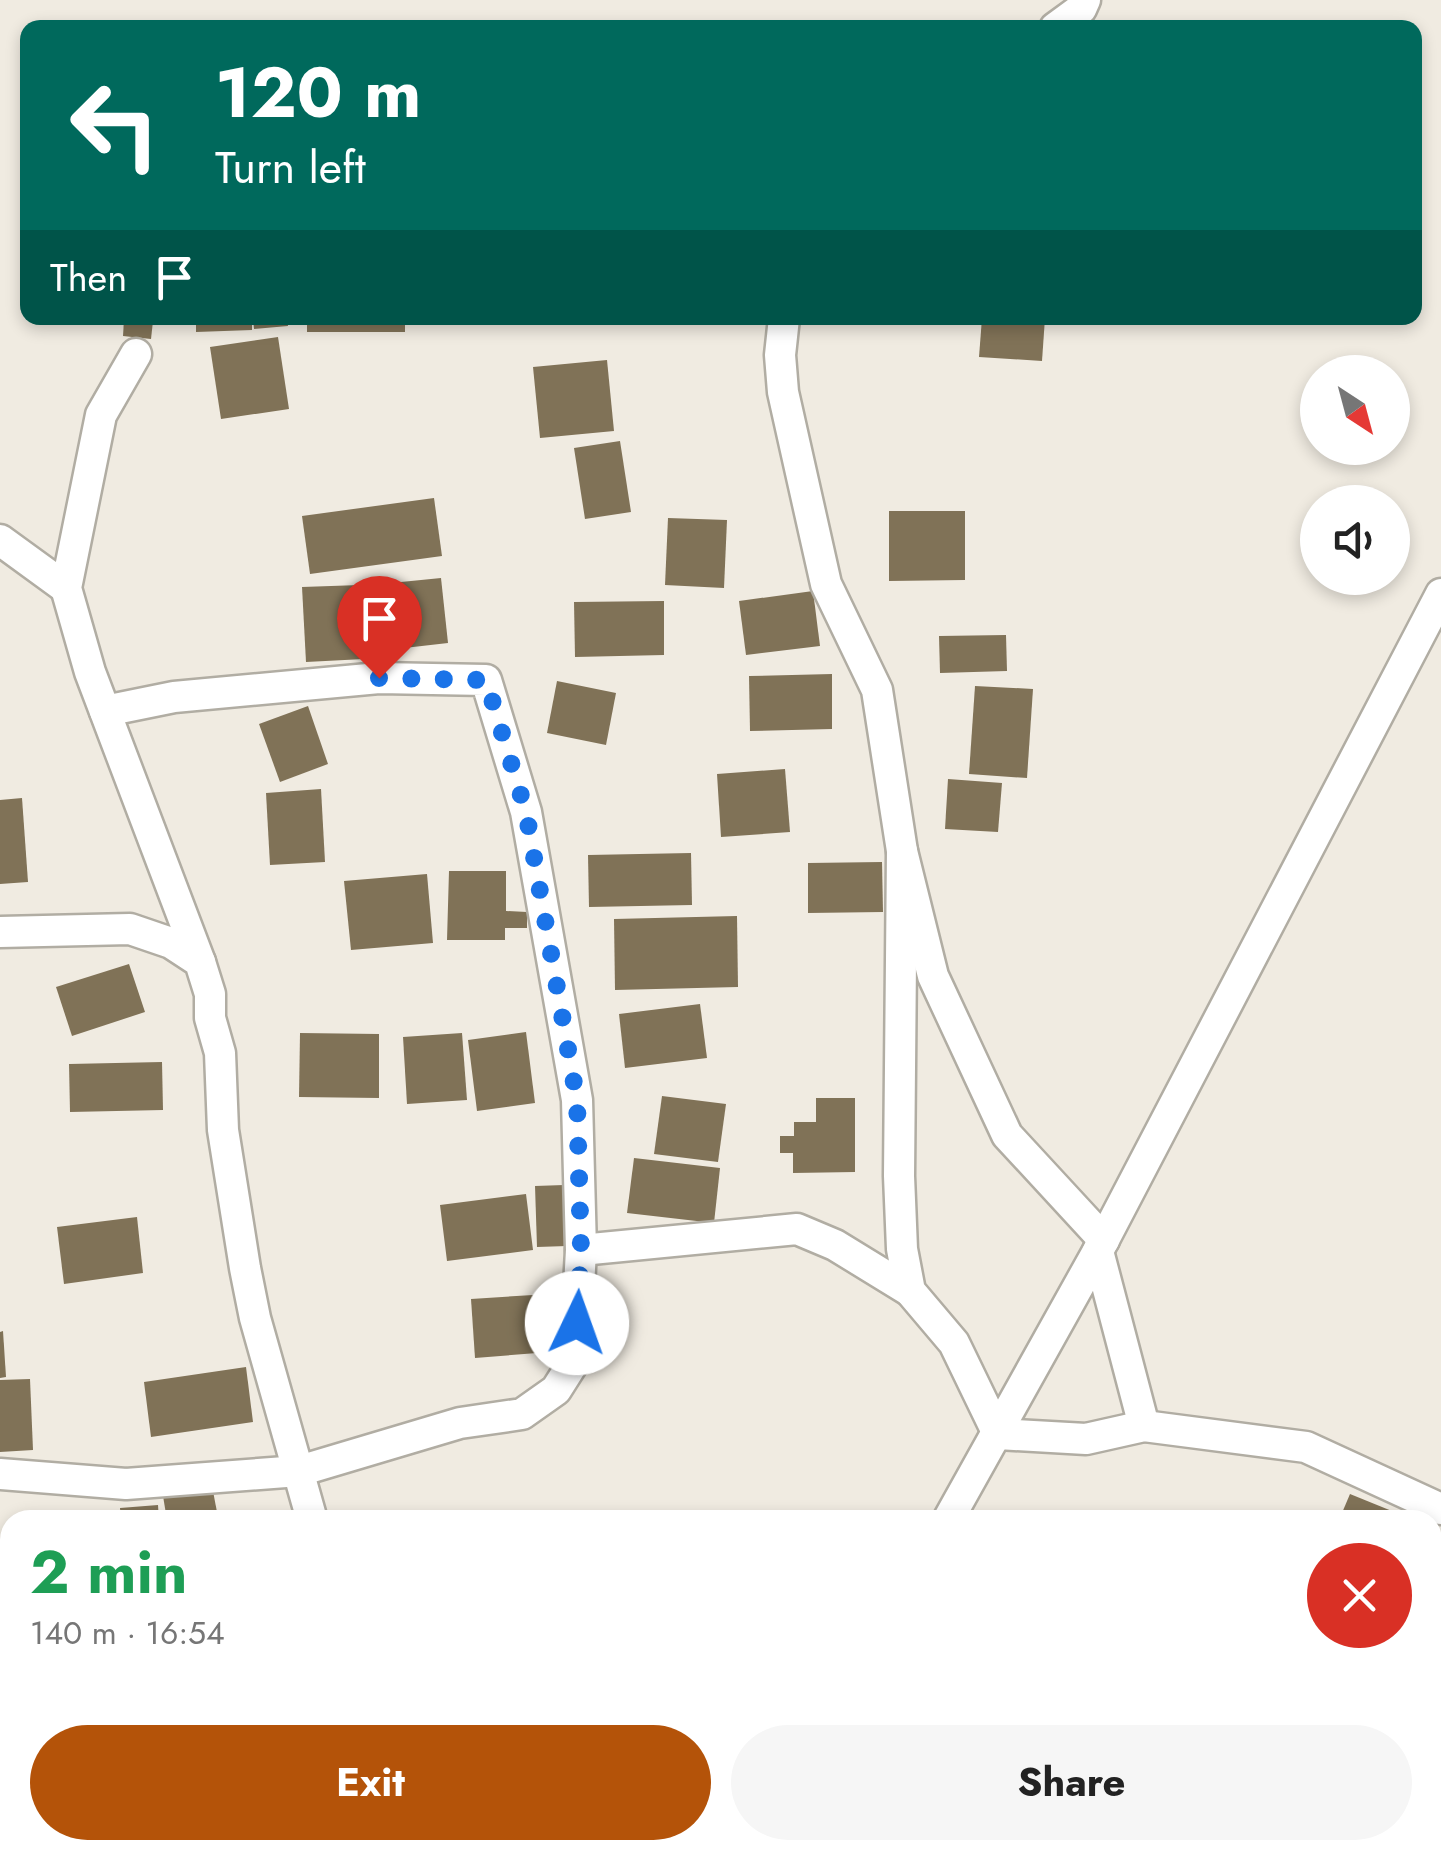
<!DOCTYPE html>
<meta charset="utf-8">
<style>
body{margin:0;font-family:Jost,sans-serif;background:#f6f6f6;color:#222;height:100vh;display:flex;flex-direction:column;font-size:38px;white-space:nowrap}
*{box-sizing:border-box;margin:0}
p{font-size:32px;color:#767676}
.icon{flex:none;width:55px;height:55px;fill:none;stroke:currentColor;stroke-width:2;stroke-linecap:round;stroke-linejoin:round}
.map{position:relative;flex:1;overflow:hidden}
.details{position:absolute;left:0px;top:1510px;width:1442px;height:350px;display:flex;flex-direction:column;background:#fff;border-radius:30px 30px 0 0;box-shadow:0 5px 15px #0003}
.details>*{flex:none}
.banner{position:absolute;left:20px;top:20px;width:1402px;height:305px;border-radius:20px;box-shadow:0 5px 15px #0003;background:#00695c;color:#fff;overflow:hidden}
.needle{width:65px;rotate:144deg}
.fabs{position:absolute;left:1300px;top:355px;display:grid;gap:20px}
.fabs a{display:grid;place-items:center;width:110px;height:110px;border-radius:50%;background:#fff;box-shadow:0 5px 15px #0003;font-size:50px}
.pin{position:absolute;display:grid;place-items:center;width:85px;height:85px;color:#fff;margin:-102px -42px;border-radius:50% 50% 50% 0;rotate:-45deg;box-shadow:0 0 10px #0007}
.pin .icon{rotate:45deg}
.me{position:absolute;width:110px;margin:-55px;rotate:3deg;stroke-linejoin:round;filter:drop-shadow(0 0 8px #0008)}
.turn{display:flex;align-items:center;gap:35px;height:210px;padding:0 30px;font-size:45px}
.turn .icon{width:130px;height:130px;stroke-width:2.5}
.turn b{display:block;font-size:70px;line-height:85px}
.then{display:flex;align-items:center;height:95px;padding:0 30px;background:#0003;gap:20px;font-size:38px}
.round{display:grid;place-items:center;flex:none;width:105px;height:105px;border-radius:52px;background:#f6f6f6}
.headline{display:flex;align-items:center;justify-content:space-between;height:170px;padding:0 30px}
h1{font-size:60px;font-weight:700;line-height:75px;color:#1e9e55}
.primary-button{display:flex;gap:20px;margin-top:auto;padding:20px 30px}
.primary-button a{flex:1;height:115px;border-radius:60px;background:#b45309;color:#fff;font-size:40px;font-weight:700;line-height:115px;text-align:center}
.primary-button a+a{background:#f6f6f6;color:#222}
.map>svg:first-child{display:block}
.building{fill:#807257}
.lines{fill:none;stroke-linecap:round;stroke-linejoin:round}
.minor-casing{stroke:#b1ada3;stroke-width:35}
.minor{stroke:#fff;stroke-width:30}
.route{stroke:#1a73e8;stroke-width:18;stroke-dasharray:0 32.4}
</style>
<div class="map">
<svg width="1441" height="1860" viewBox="0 0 1441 1860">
<rect width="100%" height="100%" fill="#f0ebe1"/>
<g class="building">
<path d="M576 21 577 28H525V25Z"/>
<path d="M196 318H252V330L196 332Z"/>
<path d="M253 318H287L288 326 254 329Z"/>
<rect x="307" y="318" width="98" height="14"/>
<path d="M982 318H1045L1042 361 979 357Z"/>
<path d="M124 319 153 321 151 339 123 336Z"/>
<path d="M278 337 289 409 221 419 210 347Z"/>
<path d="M607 360 614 431 540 438 533 367Z"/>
<path d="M620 441 631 512 585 519 574 448Z"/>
<path d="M434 498 442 556 310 574 302 516Z"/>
<path d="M889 511H965V580L889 581Z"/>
<path d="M668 518 727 520 724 588 665 585Z"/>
<path d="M441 578 448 643 378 651 371 585Z"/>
<path d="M360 585 364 659 306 662 302 587Z"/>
<path d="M813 591 820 646 746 655 739 601Z"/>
<path d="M664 601V655L575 657 574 602Z"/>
<path d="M1006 635 1007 671 940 673 939 636Z"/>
<path d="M832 674V729L750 731 749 676Z"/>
<path d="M557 681 616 693 606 745 547 733Z"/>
<path d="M975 686 1033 689 1027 778 969 774Z"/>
<path d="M308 706 328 764 280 782 259 724Z"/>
<path d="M785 769 790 832 721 837 717 774Z"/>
<path d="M948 779 1002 783 998 832 945 829Z"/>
<path d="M321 789 325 862 270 865 266 793Z"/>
<path d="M22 798 28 882 0 884V800Z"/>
<path d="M691 853 692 905 589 907 588 855Z"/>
<path d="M882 862 883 912 808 913V863Z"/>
<path d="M449 871H506V911L527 912V928H505V940H447Z"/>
<path d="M427 874 433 943 351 950 344 881Z"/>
<path d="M737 916 738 987 615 990 614 919Z"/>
<path d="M129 964 145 1012 72 1036 56 987Z"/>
<path d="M700 1004 707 1058 625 1068 619 1014Z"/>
<path d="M526 1032 535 1103 477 1111 468 1040Z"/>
<path d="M300 1033 379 1034V1098L299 1097Z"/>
<path d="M462 1033 467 1100 407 1104 403 1037Z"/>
<path d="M162 1062 163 1110 70 1112 69 1064Z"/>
<path d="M662 1096 726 1104 718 1162 654 1154Z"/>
<path d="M816 1098H855V1172L793 1173V1153H780V1136H794V1122H816Z"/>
<path d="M634 1158 720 1168 714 1223 627 1213Z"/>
<path d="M564 1185 567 1246 537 1247 535 1186Z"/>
<path d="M526 1194 533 1250 447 1261 440 1205Z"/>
<path d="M137 1217 143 1273 64 1284 57 1227Z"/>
<path d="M533 1295 537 1353 475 1358 471 1299Z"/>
<path d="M3 1331 6 1377 0 1378V1332Z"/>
<path d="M246 1367 253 1422 151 1437 144 1382Z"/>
<path d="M30 1379 33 1450 0 1452V1380Z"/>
<path d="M212 1486 217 1512 167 1520 163 1496Z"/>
<path d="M1350 1494 1414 1520H1339Z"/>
<path d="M158 1505 159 1520H121L120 1508Z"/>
<path d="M1441 1630V1696L1432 1693V1653Z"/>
<path d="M467 1850H536V1851L509 1860H470Z"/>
<path d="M837 1850H947L940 1860H830Z"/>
</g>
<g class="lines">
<defs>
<g id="minor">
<path d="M1055 28 1081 9 1085 0"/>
<path d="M784 318 780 355 783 392 826 584 877 690 902 851 933 976 1007 1135 1104 1240"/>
<path d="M136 354 101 415 66 588 90 672 200 962"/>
<path d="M0 540 66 588"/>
<path d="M902 851 899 1176 902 1249 910 1291 954 1343 998 1434 1086 1439 1144 1426 1306 1447 1441 1509"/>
<path d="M0 932 130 929 171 943 200 962 210 994V1018L220 1053 223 1130 245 1268 255 1318 312 1520"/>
<path d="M581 1250 797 1229 835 1245 910 1291"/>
<path d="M1098 1251 1144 1426"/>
<path d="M0 1474 126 1484 299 1471 460 1423 522 1414 556 1390 575 1360 581 1250 577 1100 526 812 486 680 379 678 174 697 105 711"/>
<path d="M948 1520 1098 1251 1441 594"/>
<path d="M417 1850 420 1860"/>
<path d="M747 1860 753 1850"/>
</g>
</defs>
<use href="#minor" class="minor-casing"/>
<use href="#minor" class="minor"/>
</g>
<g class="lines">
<path class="route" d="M379 678 486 680 526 812 577 1100 581 1250 577 1323"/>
</g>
</svg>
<div class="fabs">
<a><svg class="needle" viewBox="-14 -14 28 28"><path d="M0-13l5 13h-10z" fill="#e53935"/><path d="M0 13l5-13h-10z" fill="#767676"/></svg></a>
<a><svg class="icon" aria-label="sound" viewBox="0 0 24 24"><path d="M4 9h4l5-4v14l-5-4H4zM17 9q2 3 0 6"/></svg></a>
</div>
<div class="pin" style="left:379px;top:678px;background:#d93025"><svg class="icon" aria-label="arrive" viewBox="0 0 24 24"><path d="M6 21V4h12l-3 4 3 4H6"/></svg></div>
<svg class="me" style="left:577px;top:1323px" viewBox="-20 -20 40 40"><circle r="19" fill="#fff"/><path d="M0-13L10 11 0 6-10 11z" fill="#1a73e8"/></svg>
<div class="banner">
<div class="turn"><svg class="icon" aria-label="left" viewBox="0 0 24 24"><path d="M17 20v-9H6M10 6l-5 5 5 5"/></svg><div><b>120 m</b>Turn left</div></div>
<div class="then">Then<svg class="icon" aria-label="arrive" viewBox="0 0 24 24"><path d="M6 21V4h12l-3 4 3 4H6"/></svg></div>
</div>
<section class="details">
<div class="headline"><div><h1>2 min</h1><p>140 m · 16:54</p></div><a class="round" style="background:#d93025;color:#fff"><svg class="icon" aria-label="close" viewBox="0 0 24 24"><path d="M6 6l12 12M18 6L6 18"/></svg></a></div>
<div class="primary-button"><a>Exit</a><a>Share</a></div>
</section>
</div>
